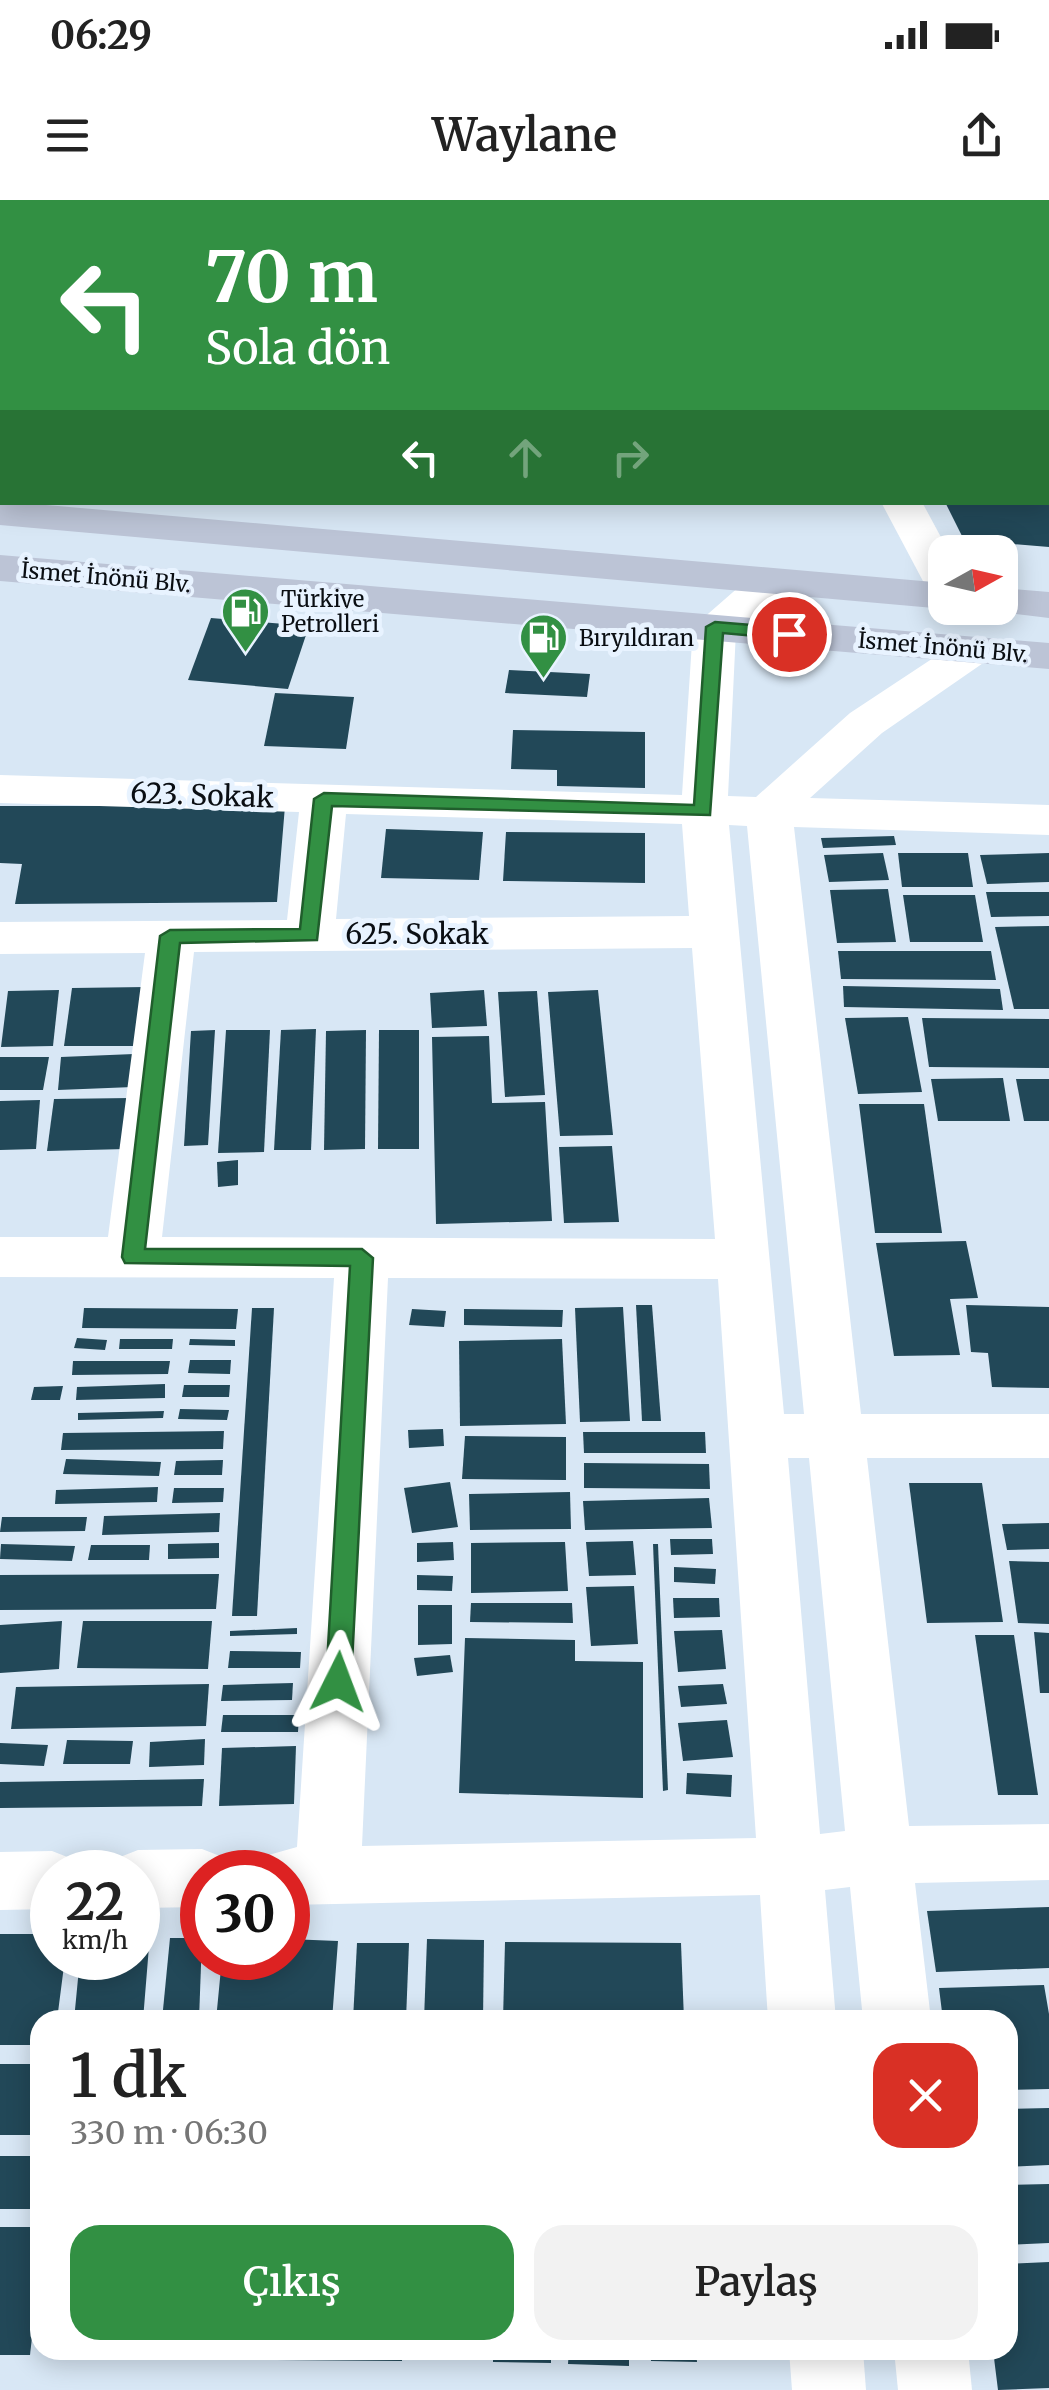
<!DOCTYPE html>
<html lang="tr">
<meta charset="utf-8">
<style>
body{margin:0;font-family:Merriweather,serif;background:#f2f2f2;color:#222;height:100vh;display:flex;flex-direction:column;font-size:38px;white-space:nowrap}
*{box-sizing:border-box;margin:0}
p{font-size:32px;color:#767676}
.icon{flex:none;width:55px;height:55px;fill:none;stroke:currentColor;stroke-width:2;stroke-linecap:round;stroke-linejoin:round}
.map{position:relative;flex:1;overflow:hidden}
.drawer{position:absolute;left:30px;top:1810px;width:988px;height:350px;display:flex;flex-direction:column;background:#fff;border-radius:30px;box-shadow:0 5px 25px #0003}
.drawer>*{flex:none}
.banner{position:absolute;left:0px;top:0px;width:1050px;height:305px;box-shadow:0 5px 25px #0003;background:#329043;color:#fff;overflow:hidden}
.needle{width:65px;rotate:82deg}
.fabs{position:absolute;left:928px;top:335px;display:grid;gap:20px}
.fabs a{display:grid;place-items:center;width:90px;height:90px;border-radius:20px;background:#fff;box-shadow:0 5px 25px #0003;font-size:50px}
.speed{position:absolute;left:30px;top:1650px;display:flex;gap:20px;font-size:50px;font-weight:700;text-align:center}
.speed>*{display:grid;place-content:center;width:130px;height:130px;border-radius:50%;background:#fff;box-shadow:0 5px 25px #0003;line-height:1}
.speed small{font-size:25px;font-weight:400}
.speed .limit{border:15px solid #d22;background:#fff;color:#111}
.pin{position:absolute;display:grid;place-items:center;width:85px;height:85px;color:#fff;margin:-42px;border:5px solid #fff;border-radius:50%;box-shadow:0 2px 10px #0007}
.me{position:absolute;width:110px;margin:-55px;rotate:3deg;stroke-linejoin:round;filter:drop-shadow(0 0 8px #0008)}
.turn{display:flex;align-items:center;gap:35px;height:210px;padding:0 40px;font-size:45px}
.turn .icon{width:130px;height:130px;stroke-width:2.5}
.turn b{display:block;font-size:70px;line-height:85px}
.lanes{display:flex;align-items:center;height:95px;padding:0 40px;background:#0003;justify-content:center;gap:50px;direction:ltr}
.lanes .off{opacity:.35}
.round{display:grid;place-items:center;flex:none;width:105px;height:105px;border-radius:30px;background:#f2f2f2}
.head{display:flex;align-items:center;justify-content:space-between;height:170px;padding:0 40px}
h1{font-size:60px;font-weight:600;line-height:75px}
.button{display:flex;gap:20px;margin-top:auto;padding:20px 40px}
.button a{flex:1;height:115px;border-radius:30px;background:#329043;color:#fff;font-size:40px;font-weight:600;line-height:115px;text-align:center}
.button a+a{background:#f2f2f2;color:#222}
.status{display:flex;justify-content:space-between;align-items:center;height:70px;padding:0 50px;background:#fff;direction:ltr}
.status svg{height:28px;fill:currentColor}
header{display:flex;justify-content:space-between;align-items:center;height:130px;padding:0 40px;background:#fff;font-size:45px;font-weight:600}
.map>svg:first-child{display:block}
.green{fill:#d3d0f8}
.building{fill:#224858}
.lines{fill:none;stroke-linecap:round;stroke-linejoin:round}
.service{stroke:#fff;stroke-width:30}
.minor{fill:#fff;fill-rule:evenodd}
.secondary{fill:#bcc4d6;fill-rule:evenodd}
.route{fill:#329043;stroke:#205e2c;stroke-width:2.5}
.labels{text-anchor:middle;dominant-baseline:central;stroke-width:10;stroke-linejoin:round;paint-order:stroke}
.far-street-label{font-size:22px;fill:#0a0e13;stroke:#e8f3ff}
.far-poi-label{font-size:22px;fill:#0a0e13;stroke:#e8f3ff;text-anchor:start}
.street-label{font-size:28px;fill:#0a0e13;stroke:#e8f3ff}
</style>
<div class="status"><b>06:29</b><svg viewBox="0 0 49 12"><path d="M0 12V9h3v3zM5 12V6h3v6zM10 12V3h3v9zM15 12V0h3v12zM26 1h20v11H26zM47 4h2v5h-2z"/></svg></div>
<header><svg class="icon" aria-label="menu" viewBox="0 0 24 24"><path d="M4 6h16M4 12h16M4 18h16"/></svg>Waylane<svg class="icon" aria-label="share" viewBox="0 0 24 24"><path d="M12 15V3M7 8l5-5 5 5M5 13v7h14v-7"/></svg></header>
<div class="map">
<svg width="1049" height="2190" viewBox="0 0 1049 2190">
<rect width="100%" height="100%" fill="#d8e7f5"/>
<path class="green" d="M0 0H528L2 2V272Z"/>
<g class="building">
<path d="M945 302H1049V347L964 340Z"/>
<path d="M211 418 309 426 288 489 188 480Z"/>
<path d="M509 470 590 474 587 497 505 493Z"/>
<path d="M275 493 354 497 346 549 264 546Z"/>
<path d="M513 530 645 532V588L557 586V570L511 569Z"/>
<path d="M0 606H285L277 702 15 704 22 664 0 663Z"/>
<path d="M386 629 483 632 479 680 381 678Z"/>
<path d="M506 632 645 633V683L503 681Z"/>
<path d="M894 636 896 645 823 648 821 638Z"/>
<path d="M883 653 889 680 829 682 824 655Z"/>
<path d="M898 653H968L973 687H902Z"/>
<path d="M1049 653V682L987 684 980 655Z"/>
<path d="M888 689 896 742 837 743 830 690Z"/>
<path d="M986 692H1049V716L991 717Z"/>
<path d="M903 695H975L983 742H910Z"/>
<path d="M1049 726V809H1014L995 727Z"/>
<path d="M838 751H991L996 780 841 779Z"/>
<path d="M843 786 1000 789 1003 810 844 807Z"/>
<path d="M146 787 139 846H64L72 788Z"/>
<path d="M59 790 53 846 1 847 8 791Z"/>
<path d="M484 790 487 826 432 828 430 793Z"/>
<path d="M598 790 613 935 560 936 548 792Z"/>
<path d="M537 791 545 895 505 897 498 792Z"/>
<path d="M908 817 922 892 858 894 845 818Z"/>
<path d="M922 818 1049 819V868L929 867Z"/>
<path d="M316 829 311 950H274L281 830Z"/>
<path d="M215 830 208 945 184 946 191 831Z"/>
<path d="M226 830H270L264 952 218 953Z"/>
<path d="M366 830 365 949 324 950 326 831Z"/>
<path d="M379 830H419V949H378Z"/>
<path d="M489 836 492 903 545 902 552 1021 436 1024 432 837Z"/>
<path d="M134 854 133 887 58 890 61 857Z"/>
<path d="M0 857H49L43 890H0Z"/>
<path d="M1003 878 1010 921H938L931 879Z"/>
<path d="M1016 879H1049V921H1024Z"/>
<path d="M131 898 126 949 47 951 54 899Z"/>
<path d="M40 900 36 949 0 950V901Z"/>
<path d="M859 904H924L942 1033H875Z"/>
<path d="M612 946 619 1022 564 1023 559 947Z"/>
<path d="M238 960V985L218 987 217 962Z"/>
<path d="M966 1041 978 1098 950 1099 960 1155 894 1156 876 1043Z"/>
<path d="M636 1105H652L661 1221H642Z"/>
<path d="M966 1105 1049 1107V1188L992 1187 988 1153 971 1152Z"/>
<path d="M623 1107 630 1221 580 1222 575 1108Z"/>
<path d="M84 1108 238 1109 236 1129 82 1128Z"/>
<path d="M252 1108H274L257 1416H232Z"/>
<path d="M412 1109 446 1111 444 1127 409 1125Z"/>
<path d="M464 1109 563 1110 562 1127 464 1125Z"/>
<path d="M77 1138 107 1140 105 1150 74 1148Z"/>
<path d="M120 1139H173L172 1149H119Z"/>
<path d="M190 1139 235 1140V1146L189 1145Z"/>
<path d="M562 1139 566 1224 460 1226 459 1141Z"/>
<path d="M190 1160H231L230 1174 188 1173Z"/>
<path d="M73 1161H170L168 1174 72 1175Z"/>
<path d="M165 1184V1198L76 1200 77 1187Z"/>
<path d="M184 1185H230L229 1197H182Z"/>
<path d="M63 1186 60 1200H31L34 1187Z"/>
<path d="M180 1209 229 1210 227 1220 178 1219Z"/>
<path d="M164 1211 163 1218 78 1220V1213Z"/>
<path d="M443 1229 444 1246 409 1248 408 1230Z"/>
<path d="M224 1231 223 1249 61 1250 63 1233Z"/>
<path d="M583 1232H705L706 1253H584Z"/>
<path d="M465 1236 566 1237V1280L462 1279Z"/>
<path d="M66 1259 161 1262 159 1276 63 1274Z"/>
<path d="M223 1260 222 1275H174L176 1261Z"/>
<path d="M584 1263 709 1264 710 1289 584 1288Z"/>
<path d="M450 1282 458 1327 412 1333 404 1288Z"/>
<path d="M909 1283H982L1003 1422 927 1423Z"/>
<path d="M158 1287 157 1302 55 1304 56 1290Z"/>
<path d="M174 1288H224L223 1302 172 1303Z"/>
<path d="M570 1292 571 1329 470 1330 469 1294Z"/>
<path d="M709 1298 712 1328 585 1330 583 1301Z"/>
<path d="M220 1313 219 1332 102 1335 104 1316Z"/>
<path d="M2 1317H87L85 1331 0 1332Z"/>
<path d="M1049 1323V1349L1007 1350 1002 1324Z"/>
<path d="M670 1339H712L713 1354 671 1355Z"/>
<path d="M633 1341 636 1375 589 1376 586 1342Z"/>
<path d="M453 1342 454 1360 417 1362V1343Z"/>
<path d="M565 1342 568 1391 471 1393V1343Z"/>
<path d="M219 1343V1358L168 1359V1344Z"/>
<path d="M1 1344 75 1346 72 1361 0 1359Z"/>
<path d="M653 1344H658L668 1590 663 1591Z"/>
<path d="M91 1345H150L149 1360H88Z"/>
<path d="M1009 1361 1049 1362V1424L1018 1423Z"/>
<path d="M674 1367 716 1369 715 1384 674 1382Z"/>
<path d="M219 1374 216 1409 0 1410V1375Z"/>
<path d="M417 1375 453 1376 452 1391 417 1390Z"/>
<path d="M634 1386 638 1444 591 1446 586 1387Z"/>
<path d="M673 1398H719L720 1417 674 1418Z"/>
<path d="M471 1403H572L573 1423 470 1422Z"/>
<path d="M418 1405H452V1444L418 1445Z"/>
<path d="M62 1421 59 1469 0 1473V1425Z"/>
<path d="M83 1421H212L208 1469 77 1468Z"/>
<path d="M297 1428V1434L230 1436V1431Z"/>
<path d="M722 1430 726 1469 678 1472 674 1431Z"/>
<path d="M1034 1432 1049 1433V1493H1040Z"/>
<path d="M975 1435H1014L1038 1595H998Z"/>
<path d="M465 1438 575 1440V1461L643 1462V1598L459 1593Z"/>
<path d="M230 1451 301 1452 300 1468H228Z"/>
<path d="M450 1455 453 1472 417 1476 414 1458Z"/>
<path d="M293 1483 292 1500 221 1501 223 1485Z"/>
<path d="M209 1484 206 1526 11 1529 16 1487Z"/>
<path d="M723 1484 727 1504 681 1507 678 1486Z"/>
<path d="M223 1515H299L298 1532H221Z"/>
<path d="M727 1520 733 1557 683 1561 678 1523Z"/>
<path d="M205 1539 204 1565 149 1567 150 1542Z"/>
<path d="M67 1540 133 1541 130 1564H63Z"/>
<path d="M0 1543 48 1545 44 1566 0 1564Z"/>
<path d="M296 1546 294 1604 219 1606 222 1548Z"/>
<path d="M687 1573 732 1575 731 1597 686 1594Z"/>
<path d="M204 1579 202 1606 0 1608V1582Z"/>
<path d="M1049 1707V1768L936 1772 927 1711Z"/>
<path d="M0 1734H52V1758H65L57 1820H40V1845H0Z"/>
<path d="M138 1734H150L143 1820H74L80 1758H138Z"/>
<path d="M170 1738H202L199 1820H162Z"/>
<path d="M288 1739 338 1741 332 1820H216L222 1758H288Z"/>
<path d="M427 1739 484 1740 483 1820H424Z"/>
<path d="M505 1742 681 1743 684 1820H503Z"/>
<path d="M357 1743H409L406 1820H353Z"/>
<path d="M1044 1785 1049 1814V1889L1008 1890V1820H943L939 1788Z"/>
<rect x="0" y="1864" width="40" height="71"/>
<path d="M1049 1908V1965L1008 1967V1909Z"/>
<path d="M0 1956H40L37 2009H0Z"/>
<path d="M1049 1984V2043L1008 2045V1985Z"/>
<path d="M0 2027H40V2067L30 2155H0Z"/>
<path d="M1049 2062V2188L998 2190 993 2150H1008V2064Z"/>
<path d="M53 2150H169L168 2157 53 2158Z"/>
<path d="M190 2150H259V2159L189 2160Z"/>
<path d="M277 2150H402V2161L277 2160Z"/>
<rect x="423" y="2150" width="51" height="8"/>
<path d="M493 2150H551V2163L493 2162Z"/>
<path d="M569 2150H629V2166L568 2164Z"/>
<path d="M650 2150H696L697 2162 651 2161Z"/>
</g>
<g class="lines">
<g class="service">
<path d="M116 2 117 0"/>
<path d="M504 2 505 0"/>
<path d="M0 220 2 215"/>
</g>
<g class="minor">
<rect x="724" y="0" width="36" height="2"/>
<rect x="1048" y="244" width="1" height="24"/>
<path d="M881 302H922L949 352H945V396L930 392 924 383Z"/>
<path d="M771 368 786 372 792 381 736 431 728 596 756 597 850 513 959 441 974 437 989 441 996 450 989 459 882 533 810 598 1049 605V635L794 627 861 1214H1049V1258H867L909 1626 1049 1624V1680L915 1683 931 1820H863L850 1687 825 1690 836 1820H768L760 1695 288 1705V1672H257L265 1656 297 1647 334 1078 0 1077V1037H108L145 753 0 754V722L287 720 299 612 0 603V575L682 595 693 427 756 372ZM346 614 682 624 689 716 336 719ZM729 625 747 626 804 1214H784ZM692 748 715 1039 162 1037 194 752ZM388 1078 718 1079 756 1638 362 1646ZM788 1258H809L845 1631 820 1634Z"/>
<path d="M202 1649 225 1658 232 1672H202V1707L138 1708V1672H108L115 1659 138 1650Z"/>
<path d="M52 1651 75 1660 81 1672H52V1709L0 1710V1652Z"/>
<path d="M789 2150H863L866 2190H792Z"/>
<path d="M894 2150H968L972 2190H898Z"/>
</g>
<g class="secondary">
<path d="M0 301 945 383V408H950L945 409 0 325Z"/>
<path d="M0 355 1049 443V469L0 381Z"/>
<path d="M1000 388 1049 392V418L985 410 983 408H1000Z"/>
</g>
</g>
<path class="route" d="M715 422 789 428 798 434 789 439 723 433 710 615 332 606 317 740 180 743 145 1049H362L373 1058 351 1482 348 1490 338 1493 329 1490 326 1482 350 1066 125 1063 122 1057 160 736 170 730 300 729 314 599 324 593 694 605 706 427Z"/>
<defs>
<symbol id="fuel-pin" viewBox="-11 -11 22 30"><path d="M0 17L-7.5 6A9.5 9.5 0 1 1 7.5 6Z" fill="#329043" stroke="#e8f3ff"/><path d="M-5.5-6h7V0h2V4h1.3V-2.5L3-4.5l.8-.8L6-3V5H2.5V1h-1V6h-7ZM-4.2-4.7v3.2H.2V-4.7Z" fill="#fff"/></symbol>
</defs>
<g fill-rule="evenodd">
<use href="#fuel-pin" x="218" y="384" width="55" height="75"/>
<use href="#fuel-pin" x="516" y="410" width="55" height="75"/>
</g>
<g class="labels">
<g class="far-street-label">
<text transform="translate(106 377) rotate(5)">İsmet İnönü Blv.</text>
<text transform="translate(943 447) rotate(5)">İsmet İnönü Blv.</text>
</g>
<g class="far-poi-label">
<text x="281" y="399">Türkiye<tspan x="281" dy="25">Petrolleri</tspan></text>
<text x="579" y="438">Bıryıldıran</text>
</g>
<g class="street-label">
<text transform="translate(202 595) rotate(2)">623. Sokak</text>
<text x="417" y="734">625. Sokak</text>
</g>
</g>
</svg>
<div class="fabs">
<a><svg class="needle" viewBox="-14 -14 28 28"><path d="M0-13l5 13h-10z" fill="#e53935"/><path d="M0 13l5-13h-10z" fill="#767676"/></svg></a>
</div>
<div class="speed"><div>22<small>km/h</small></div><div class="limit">30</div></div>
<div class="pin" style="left:789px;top:434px;background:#d93025"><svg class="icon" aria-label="arrive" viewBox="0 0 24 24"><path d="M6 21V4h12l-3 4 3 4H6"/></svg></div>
<svg class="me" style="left:338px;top:1482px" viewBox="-20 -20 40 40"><path d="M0-17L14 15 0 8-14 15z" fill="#329043" stroke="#fff" stroke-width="4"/></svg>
<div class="banner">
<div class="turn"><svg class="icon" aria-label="left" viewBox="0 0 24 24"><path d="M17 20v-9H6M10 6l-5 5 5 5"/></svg><div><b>70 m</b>Sola dön</div></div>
<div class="lanes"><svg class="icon" aria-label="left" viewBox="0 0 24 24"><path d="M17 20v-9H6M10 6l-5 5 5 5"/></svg><svg class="icon off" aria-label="ahead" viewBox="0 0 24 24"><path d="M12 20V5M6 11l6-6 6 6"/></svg><svg class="icon off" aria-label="right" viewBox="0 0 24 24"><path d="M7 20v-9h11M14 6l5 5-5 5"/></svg></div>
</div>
<section class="drawer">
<div class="head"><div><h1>1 dk</h1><p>330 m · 06:30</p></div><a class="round" style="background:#d93025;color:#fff"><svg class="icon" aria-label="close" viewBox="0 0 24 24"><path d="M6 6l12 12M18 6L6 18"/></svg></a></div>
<div class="button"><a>Çıkış</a><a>Paylaş</a></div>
</section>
</div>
